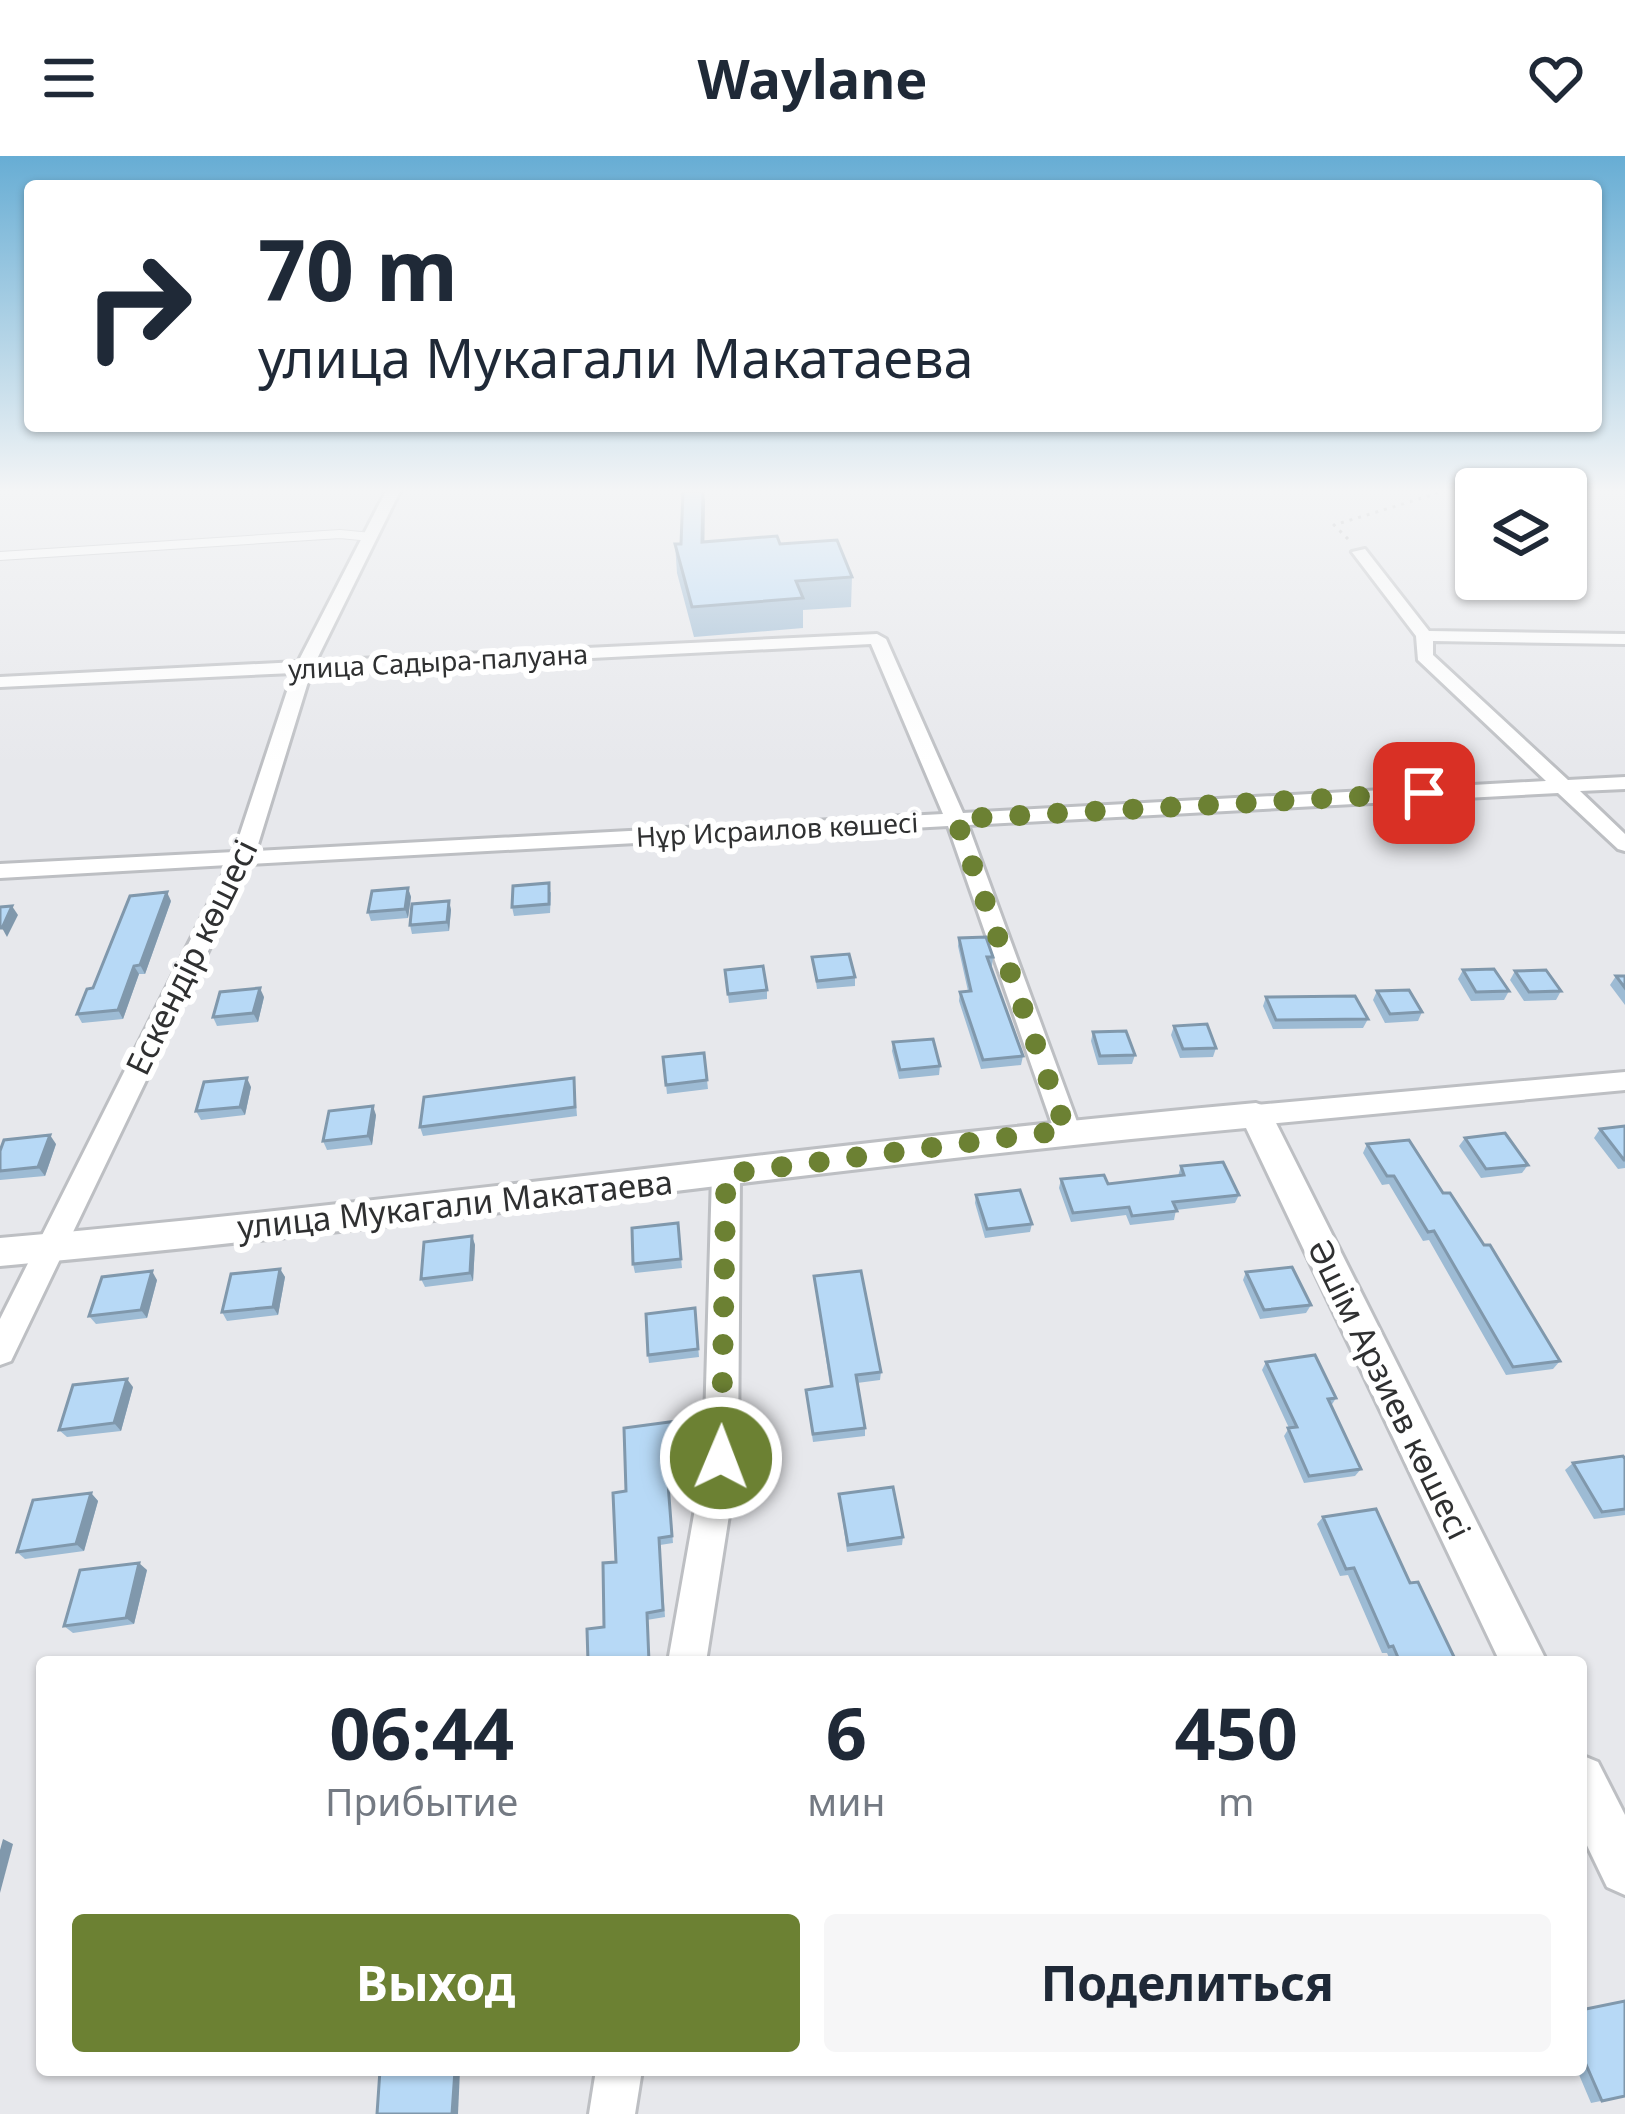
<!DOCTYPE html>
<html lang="ru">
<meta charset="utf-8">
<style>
body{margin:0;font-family:"Noto Sans",sans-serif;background:#f6f6f7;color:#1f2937;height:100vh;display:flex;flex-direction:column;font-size:45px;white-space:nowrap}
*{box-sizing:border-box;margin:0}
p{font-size:39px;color:#747a83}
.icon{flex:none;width:66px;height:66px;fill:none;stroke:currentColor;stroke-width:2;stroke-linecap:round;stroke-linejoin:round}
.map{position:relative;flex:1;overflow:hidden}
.drawer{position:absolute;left:36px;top:1500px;width:1551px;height:420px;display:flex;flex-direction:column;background:#fff;border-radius:12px;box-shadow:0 3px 9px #0004}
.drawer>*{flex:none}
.guide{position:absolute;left:24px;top:24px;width:1578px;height:252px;border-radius:12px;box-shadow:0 3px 9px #0004;background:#fff;color:#1f2937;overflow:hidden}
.tools{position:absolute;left:1455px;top:312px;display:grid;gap:24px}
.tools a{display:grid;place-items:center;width:132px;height:132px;border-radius:12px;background:#fff;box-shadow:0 3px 9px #0004;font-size:60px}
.pin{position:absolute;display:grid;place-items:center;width:102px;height:102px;color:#fff;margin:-51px;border-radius:24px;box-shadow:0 6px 18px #0006}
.me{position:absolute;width:132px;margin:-66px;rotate:1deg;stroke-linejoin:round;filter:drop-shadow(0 0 9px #0008)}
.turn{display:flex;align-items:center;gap:42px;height:252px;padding:0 36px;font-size:54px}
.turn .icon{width:156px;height:156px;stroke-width:2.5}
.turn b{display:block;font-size:84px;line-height:102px}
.eta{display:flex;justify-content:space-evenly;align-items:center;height:204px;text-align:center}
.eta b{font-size:72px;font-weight:700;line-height:84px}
.primary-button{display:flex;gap:24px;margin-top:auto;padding:24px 36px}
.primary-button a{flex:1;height:138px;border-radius:12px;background:#6c8133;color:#fff;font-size:48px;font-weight:700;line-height:138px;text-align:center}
.primary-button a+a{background:#f6f6f7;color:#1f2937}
header{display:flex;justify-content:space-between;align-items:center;height:156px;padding:0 36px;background:#fff;font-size:54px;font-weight:700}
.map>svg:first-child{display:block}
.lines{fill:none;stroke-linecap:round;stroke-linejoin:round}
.service-casing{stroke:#bdbfc3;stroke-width:10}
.minor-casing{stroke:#bdbfc3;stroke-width:6}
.tertiary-casing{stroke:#bdbfc3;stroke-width:6}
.path{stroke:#aaabae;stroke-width:3;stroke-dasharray:3 6;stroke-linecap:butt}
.service{stroke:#fff;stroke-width:8}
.minor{fill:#fff;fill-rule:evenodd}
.tertiary{fill:#fff;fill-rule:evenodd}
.wall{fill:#9dbbd4}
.shaded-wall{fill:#8098ac}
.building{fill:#b7d9f6;stroke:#8098ac;stroke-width:3}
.route{stroke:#6c8133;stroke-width:21;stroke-dasharray:0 37.8}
.labels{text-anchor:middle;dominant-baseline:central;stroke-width:12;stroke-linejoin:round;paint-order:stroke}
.far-street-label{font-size:27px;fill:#2f3031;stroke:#fff}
.street-label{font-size:33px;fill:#2f3031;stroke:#fff}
</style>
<header><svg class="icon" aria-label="menu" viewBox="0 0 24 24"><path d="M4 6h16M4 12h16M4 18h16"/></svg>Waylane<svg class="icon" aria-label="heart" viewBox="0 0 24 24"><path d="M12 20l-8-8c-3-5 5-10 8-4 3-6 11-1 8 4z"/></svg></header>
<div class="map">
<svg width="1625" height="1958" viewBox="0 0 1625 1958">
<rect width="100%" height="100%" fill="#e7e8ec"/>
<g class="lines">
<defs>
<path id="service" d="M0 400 340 378 371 381"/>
<g id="minor">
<path d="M386 335H400L316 505 877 478 886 483 963 657 1546 625 1418 504 1416 480 1352 396 1365 393 1429 475 1625 478V488L1433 485V499L1568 624 1625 621V633L1580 635 1625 678V695L1618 693 1558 637 968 669 1080 974 1067 984 1054 974 948 670 250 708 11 1205 0 1209V1163L228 709 0 722V708L234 696 293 517 0 531V521L298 506ZM871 488 943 658 256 695 311 516Z"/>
<path d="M1625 916V934L1256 969 1243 959 1256 949Z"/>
<path d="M726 1007 736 1010 740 1018 738 1302 706 1506H668L704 1302 712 1018 716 1010Z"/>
<path d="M596 1914H642L635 1958H589Z"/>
</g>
<g id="tertiary">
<path d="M1256 947 1267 951 1272 959 1547 1506H1500L1246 972C830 1010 416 1073 0 1110V1082C420 1045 837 985 1256 947Z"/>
<path d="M1581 1599 1598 1606 1625 1659V1739L1607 1731 1581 1677Z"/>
</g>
</defs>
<use href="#service" class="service-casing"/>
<use href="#minor" class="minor-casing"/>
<use href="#tertiary" class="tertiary-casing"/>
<path class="path" d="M1348 383 1334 369 1445 335"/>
<use href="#service" class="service"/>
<use href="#minor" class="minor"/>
<use href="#tertiary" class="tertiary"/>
</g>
<g class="wall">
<path d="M683 335H704V386L780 388 852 421 851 451 803 454V472L694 481 677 417 675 388H681Z"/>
<path d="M408 732 411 741 408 762 371 765 368 756Z"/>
<path d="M551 736 550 757 514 760 512 751Z"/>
<path d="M171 745 145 818H139L123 863 82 867 77 858 93 832Z"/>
<path d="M449 745 451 754 449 775 412 778 410 769Z"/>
<path d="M959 782 993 801 992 810H990L1023 900 1021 909 981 913 959 845 960 836 968 835 958 790Z"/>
<path d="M812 801 855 821V830L817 833Z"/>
<path d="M725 814 767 834V843L729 847Z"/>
<path d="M1463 814 1509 835 1504 844 1471 845 1458 823Z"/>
<path d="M1515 815 1561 835 1556 844 1524 845 1510 824Z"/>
<path d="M1616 820H1625V849L1610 829Z"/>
<path d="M1377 835 1422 856 1418 865 1385 867 1373 844Z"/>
<path d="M264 841 258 866 217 870 213 861Z"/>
<path d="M1266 841 1368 863 1363 872 1273 873 1263 850Z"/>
<path d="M1174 870 1216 892 1213 901 1180 902 1171 879Z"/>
<path d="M1093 876 1135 899 1132 908 1098 909 1091 885Z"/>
<path d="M893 886 940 910 939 919 899 923 892 895Z"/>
<path d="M704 897 708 933 667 938 663 901Z"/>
<path d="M574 922 577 960 423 980 420 971Z"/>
<path d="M251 931 245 959 201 964 196 955Z"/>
<path d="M376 959 372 989 327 994 323 985Z"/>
<path d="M1625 970V1012L1618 1013 1594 982 1600 973Z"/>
<path d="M1465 982 1528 1009 1522 1017 1481 1022 1459 990Z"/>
<path d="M56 988 45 1020 0 1024V1015Z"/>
<path d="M1367 988 1443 1037 1484 1089 1560 1205 1553 1213 1506 1219 1429 1084 1423 1085 1389 1028 1382 1029 1363 997Z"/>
<path d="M1181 1010 1239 1039 1235 1047 1176 1054 1174 1064 1130 1069 1126 1059 1071 1066 1059 1032 1061 1023 1108 1028 1178 1020Z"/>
<path d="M976 1039 1032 1068 1030 1076 985 1082 975 1047Z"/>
<path d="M678 1067 682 1112 635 1117 633 1108Z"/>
<path d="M472 1080 475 1089 473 1125 425 1131 421 1123Z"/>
<path d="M280 1113 285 1121 278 1159 227 1165 222 1156Z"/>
<path d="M1246 1116 1311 1149 1306 1157 1260 1163 1243 1124Z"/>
<path d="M814 1120 881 1216 880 1224 857 1227 865 1272V1280L813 1286 806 1234 830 1230Z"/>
<path d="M157 1124 147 1162 96 1168 89 1160Z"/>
<path d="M695 1152 699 1201 649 1207 648 1199Z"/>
<path d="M1266 1206 1336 1242 1331 1250 1361 1313 1355 1320 1304 1327 1284 1280 1289 1272 1262 1214Z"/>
<path d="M133 1231 121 1275 67 1281 59 1274Z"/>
<path d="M678 1273 681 1319 668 1321 673 1387 660 1389 665 1461 604 1471 616 1406Z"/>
<path d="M1625 1303V1359L1594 1363 1565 1314 1573 1307Z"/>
<path d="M91 1337 98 1345 84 1395 25 1403 17 1396Z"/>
<path d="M839 1338 903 1381 902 1389 847 1396Z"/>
<path d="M1323 1361 1410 1427 1455 1503 1461 1506H1391L1387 1497H1382L1348 1419 1340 1420 1317 1368Z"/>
<path d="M147 1414 134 1468 73 1477 64 1470Z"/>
<path d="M1581 1854 1625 1940 1591 1947 1577 1914H1581Z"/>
</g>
<g class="shaded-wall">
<path d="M703 335 705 345 704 415 702 386Z"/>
<path d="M408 732 411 741 408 762 405 753Z"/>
<path d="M167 736 171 745 145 818 140 809Z"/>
<path d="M449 745 451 754 449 775 447 766Z"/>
<path d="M12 750 18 759 7 781 2 772Z"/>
<path d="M134 810 139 818 123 863 118 854Z"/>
<path d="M260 832 264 841 258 866 253 857Z"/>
<path d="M247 922 251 931 245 959 240 951Z"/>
<path d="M373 950 376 959 372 989 368 980Z"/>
<path d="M50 979 56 988 45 1020 38 1011Z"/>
<path d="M472 1080 475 1089 473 1125 470 1117Z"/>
<path d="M280 1113 285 1121 278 1159 273 1151Z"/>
<path d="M152 1115 157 1124 147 1162 141 1154Z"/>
<path d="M127 1223 133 1231 121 1275 114 1267Z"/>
<path d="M91 1337 98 1345 84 1395 76 1388Z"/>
<path d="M139 1407 147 1414 134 1468 126 1462Z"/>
<path d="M3 1683 13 1688 0 1737V1694Z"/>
<path d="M455 1914H460L458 1958H452Z"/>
</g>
<g class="building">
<path d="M683 335H703L702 386 777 380 780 388 837 384 852 421 796 425 803 442 692 451 675 388H681Z"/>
<path d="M549 727V748L512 751 513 730Z"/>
<path d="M408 732 405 753 368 756 372 735Z"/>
<path d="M167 736 140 809 134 810 118 854 77 858 87 833 93 832 130 740Z"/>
<path d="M449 745 447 766 410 769 412 748Z"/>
<path d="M12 750 2 772H0V751Z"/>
<path d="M986 781 993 801H987L1023 900 983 904 960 836 971 835 959 782Z"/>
<path d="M849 798 855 821 817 825 812 801Z"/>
<path d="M763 810 767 834 728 838 725 814Z"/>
<path d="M1494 813 1509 835 1476 836 1463 814Z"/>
<path d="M1546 814 1561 835 1529 836 1515 815Z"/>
<path d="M1616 820H1625V832Z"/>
<path d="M260 832 253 857 213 861 220 836Z"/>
<path d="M1409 834 1422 856 1390 858 1377 835Z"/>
<path d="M1355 840 1368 863 1276 864 1266 841Z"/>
<path d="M1207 868 1216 892 1183 893 1174 870Z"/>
<path d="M1126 875 1135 899 1100 900 1093 876Z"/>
<path d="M933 883 940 910 900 914 893 886Z"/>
<path d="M704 897 707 924 666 929 663 901Z"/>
<path d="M247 922 240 951 196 955 204 926Z"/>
<path d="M574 922 575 951 420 971 424 941Z"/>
<path d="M373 950 368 980 323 985 329 955Z"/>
<path d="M1625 970V1004H1624L1600 973Z"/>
<path d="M1505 977 1528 1009 1486 1013 1465 982Z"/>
<path d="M50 979 38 1011 0 1015V995L4 984Z"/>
<path d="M1409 984 1443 1037H1450L1484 1089H1490L1560 1205 1513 1211 1434 1075 1428 1076 1394 1020H1387L1367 988Z"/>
<path d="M1223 1006 1239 1039 1173 1046 1177 1055 1132 1060 1129 1051 1073 1057 1061 1023 1104 1019 1108 1028 1184 1019 1181 1010Z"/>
<path d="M1020 1034 1032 1068 987 1073 976 1039Z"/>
<path d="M678 1067 681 1103 633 1108 632 1072Z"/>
<path d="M472 1080 470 1117 421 1123 424 1086Z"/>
<path d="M1292 1111 1311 1149 1264 1154 1246 1116Z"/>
<path d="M280 1113 273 1151 222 1156 231 1118Z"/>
<path d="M152 1115 141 1154 89 1160 102 1121Z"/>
<path d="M861 1115 881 1216 856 1219 865 1272 813 1278 806 1234 832 1230 814 1120Z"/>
<path d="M695 1152 698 1193 648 1199 646 1158Z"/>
<path d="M1315 1199 1336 1242 1328 1243 1361 1313 1309 1320 1288 1272 1297 1271 1266 1206Z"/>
<path d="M127 1223 114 1267 59 1274 73 1229Z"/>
<path d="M677 1265 680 1312 667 1314 672 1380 659 1382 663 1454 647 1457 649 1506H588L587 1473 604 1471 603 1407 616 1406 613 1337 626 1335 624 1272Z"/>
<path d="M1623 1300 1625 1303V1353L1602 1356 1573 1307Z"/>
<path d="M893 1331 903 1381 848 1389 839 1338Z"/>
<path d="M91 1337 76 1388 17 1396 33 1344Z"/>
<path d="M1376 1353 1410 1427 1418 1426 1455 1503 1460 1502 1461 1506H1400L1393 1490 1389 1491 1354 1412 1346 1413 1323 1361Z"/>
<path d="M139 1407 126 1462 64 1470 80 1414Z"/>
<path d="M1625 1845V1940L1602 1945 1581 1897V1854Z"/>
<path d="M380 1914H455L452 1958H377Z"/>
</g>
<linearGradient id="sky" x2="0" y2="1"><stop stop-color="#67add4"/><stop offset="0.55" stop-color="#f4f5f6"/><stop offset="1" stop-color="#f4f5f6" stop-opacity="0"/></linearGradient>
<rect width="1625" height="609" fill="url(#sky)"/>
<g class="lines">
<path class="route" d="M721 1302 726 1018 1066 974 956 663 1424 637"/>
</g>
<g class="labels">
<g class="far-street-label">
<text transform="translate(438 505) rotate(-3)">улица Садыра-палуана</text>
<text transform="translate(777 673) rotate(-3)">Нұр Исраилов көшесі</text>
</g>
<g class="street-label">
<text transform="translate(191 801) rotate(-64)">Ескендір көшесі</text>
<text transform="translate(455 1048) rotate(-6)">улица Мукагали Макатаева</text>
<text transform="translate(1390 1233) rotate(64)">Әшім Арзиев көшесі</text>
</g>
</g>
</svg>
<div class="tools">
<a><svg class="icon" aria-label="layers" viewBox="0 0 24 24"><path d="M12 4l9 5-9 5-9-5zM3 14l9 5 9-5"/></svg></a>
</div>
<div class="pin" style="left:1424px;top:637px;background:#d93025"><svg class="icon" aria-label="arrive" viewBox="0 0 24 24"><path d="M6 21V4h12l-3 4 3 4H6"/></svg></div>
<svg class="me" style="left:721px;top:1302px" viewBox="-20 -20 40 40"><circle r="17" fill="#6c8133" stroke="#fff" stroke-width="3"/><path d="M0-11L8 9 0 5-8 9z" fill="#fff"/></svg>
<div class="guide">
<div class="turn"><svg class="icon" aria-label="right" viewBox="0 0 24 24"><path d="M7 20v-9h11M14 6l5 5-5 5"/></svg><div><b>70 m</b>улица Мукагали Макатаева</div></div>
</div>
<section class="drawer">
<div class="eta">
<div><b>06:44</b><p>Прибытие</p></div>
<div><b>6</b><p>мин</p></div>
<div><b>450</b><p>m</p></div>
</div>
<div class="primary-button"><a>Выход</a><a>Поделиться</a></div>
</section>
</div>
